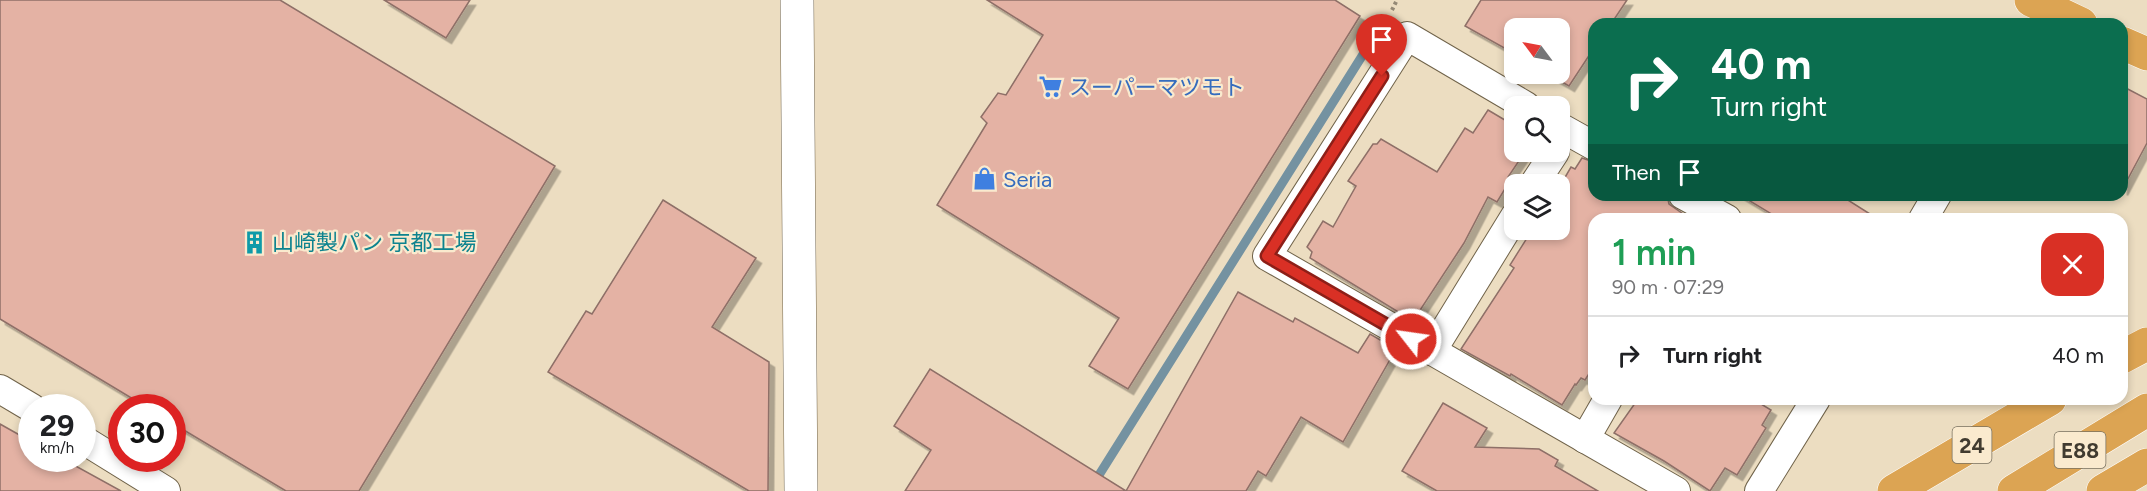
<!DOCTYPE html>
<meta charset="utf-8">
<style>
body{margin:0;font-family:Figtree,"Noto Sans JP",sans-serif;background:#f6f6f6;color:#202124;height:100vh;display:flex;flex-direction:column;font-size:22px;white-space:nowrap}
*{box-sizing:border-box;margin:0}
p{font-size:20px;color:#757577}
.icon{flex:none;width:33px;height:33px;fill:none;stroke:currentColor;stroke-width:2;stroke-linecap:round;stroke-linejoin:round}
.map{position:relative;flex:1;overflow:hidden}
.details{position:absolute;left:1588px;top:213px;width:540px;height:192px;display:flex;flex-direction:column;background:#fff;border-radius:18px;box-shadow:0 3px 9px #0003}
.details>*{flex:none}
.hud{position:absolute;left:1588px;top:18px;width:540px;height:183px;border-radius:18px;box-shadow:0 3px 9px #0003;background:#0b6e4f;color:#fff;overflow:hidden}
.needle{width:39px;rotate:302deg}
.controls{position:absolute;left:1504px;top:18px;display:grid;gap:12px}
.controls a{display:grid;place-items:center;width:66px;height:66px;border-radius:12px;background:#fff;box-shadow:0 3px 9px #0003;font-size:30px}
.speed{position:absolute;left:18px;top:394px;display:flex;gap:12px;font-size:30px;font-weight:700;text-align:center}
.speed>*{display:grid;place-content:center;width:78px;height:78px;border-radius:50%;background:#fff;box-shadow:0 3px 9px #0003;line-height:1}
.speed small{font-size:15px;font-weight:400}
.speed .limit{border:9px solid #d22;background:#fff;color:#111}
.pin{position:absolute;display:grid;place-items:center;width:51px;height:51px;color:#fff;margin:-62px -26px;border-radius:50% 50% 50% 0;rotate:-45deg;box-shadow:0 0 6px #0007}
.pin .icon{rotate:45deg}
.me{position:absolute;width:66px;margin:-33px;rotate:300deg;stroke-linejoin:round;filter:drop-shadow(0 0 4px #0008)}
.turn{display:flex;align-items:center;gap:21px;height:126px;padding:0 24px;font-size:27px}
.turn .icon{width:78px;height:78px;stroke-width:2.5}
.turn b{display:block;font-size:42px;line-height:51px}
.then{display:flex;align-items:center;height:57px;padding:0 24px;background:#0003;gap:12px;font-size:22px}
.round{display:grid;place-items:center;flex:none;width:63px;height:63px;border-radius:18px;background:#f6f6f6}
.headline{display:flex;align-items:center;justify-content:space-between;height:102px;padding:0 24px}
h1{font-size:36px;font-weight:600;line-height:45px;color:#1e9e55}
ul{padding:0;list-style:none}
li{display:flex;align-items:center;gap:18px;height:78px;padding:0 24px;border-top:2px solid #e0e0e0}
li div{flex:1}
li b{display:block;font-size:22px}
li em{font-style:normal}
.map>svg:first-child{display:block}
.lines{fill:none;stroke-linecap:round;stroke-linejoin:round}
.stream{stroke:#7492a1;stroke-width:9}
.building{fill:#e4b2a4;stroke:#8e6f67;stroke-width:1.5;filter:url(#shadow)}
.street-casing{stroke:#70634a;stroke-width:30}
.secondary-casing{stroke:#70634a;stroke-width:34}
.highway-casing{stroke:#fff;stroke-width:34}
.path{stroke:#948976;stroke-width:4;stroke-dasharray:3 3;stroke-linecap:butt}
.street{stroke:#fff;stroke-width:28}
.secondary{stroke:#fff;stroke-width:33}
.highway{stroke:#dca453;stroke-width:33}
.route-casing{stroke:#8d1f18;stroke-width:15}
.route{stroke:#d93025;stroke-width:10}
.labels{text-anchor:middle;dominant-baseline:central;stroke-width:4.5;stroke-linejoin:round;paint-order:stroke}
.shield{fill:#faeace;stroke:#78705f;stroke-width:1.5}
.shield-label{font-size:21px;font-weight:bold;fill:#413b30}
.shop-label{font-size:22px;fill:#366cbe;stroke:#faeace;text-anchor:start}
.culture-label{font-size:22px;fill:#0d838f;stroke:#faeace;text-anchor:start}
</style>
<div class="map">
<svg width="2147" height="491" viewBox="0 0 2147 491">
<defs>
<filter id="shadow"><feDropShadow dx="5.5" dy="5.5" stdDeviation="0" flood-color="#0004"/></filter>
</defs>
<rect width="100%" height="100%" fill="#ecddc1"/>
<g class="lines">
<path class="stream" d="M1089 491 1379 29"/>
</g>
<g class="building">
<path d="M0 0H280L555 166 359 491H286L172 423V408H148L0 319Z"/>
<path d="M384 0H470L446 38Z"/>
<path d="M987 0H1335L1360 16 1128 389 1089 366 1119 318 937 205 987 123 981 117 998 93 1006 95 1043 35Z"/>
<path d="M1481 0H1627L1611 24H1594V48L1569 86 1548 74H1560V28H1515V54L1465 26Z"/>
<path d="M2122 86 2147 99V143L2122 190Z"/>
<path d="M1488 110 1515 126V152H1525L1508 177 1511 179 1497 202 1488 197 1464 243 1413 321 1310 258 1312 252 1307 247 1323 221 1333 227 1356 186 1348 181 1373 144H1377L1381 139 1437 172 1465 128 1473 133Z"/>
<path d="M1582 158 1594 162V195H1667L1669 204 1686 216 1684 219H1594V366L1585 380 1581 378 1576 385 1575 384 1562 405 1511 374 1510 376 1461 349 1514 268 1510 265 1532 230H1560V186L1571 167 1575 169Z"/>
<path d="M1740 195H1840L1878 219H1780Z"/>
<path d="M663 200 756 258 712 327 769 362 768 491H749L548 372 586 311 592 314Z"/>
<path d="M1238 292 1293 322 1295 318 1358 353 1370 334 1396 349 1343 442 1301 417 1266 476 1258 471 1246 491H905L931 450 894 426 930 369 1126 491Z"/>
<path d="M1638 399H1753L1771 410 1762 425 1766 428 1737 475 1725 468 1710 491 1664 461 1614 433Z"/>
<path d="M1443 403 1487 428 1475 447 1539 449 1558 460 1555 466 1598 491H1437L1402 471Z"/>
<path d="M0 424 32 442V459H63L121 491H0Z"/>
</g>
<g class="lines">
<defs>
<g id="street">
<path d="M1526 106 1407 36 1267 256 1676 491"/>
<path d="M1560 127 1594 146"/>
<path d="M1534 184 1555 152"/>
<path d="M1683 195 1727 219"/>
<path d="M1923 219 1937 195"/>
<path d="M1432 351 1515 216"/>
<path d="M0 389 32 408"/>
<path d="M82 439 166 491"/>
<path d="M1585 439 1608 399"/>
<path d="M1759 491 1816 399"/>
</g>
<path id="secondary" d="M797 0 801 491"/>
<g id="highway">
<path d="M2031 0 2081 24"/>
<path d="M2122 43 2147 54"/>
<path d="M2122 357 2147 344"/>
<path d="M1894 491 2050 399"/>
<path d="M2014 491 2147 410"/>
<path d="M2103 491 2147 465"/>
</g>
</defs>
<use href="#street" class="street-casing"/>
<use href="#secondary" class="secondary-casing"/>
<use href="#highway" class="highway-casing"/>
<path class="path" d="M1392 10 1397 0"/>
<use href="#street" class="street"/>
<use href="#secondary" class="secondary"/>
<use href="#highway" class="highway"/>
</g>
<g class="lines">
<defs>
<path id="route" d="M1382 76 1267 256 1411 339"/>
</defs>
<use href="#route" class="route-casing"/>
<use href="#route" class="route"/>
</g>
<defs>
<symbol id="supermarket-bare" viewBox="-9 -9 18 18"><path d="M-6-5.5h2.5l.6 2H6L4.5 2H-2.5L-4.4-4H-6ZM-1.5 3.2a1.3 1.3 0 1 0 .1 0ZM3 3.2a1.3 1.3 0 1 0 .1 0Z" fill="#3f7fe0" stroke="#faeace" stroke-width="2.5" paint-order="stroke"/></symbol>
<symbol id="shop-bare" viewBox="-9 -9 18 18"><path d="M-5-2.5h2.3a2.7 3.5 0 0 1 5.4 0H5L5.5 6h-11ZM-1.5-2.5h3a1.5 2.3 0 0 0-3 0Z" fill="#3f7fe0" stroke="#faeace" stroke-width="2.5" paint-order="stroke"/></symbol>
<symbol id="building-bare" viewBox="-9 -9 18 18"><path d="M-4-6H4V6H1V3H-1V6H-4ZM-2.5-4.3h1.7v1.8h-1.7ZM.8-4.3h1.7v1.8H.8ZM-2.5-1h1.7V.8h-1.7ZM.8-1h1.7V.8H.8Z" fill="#0f9aa8" stroke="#faeace" stroke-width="2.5" paint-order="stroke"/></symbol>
</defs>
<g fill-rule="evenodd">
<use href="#supermarket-bare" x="1034" y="70" width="33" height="33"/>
<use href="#shop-bare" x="968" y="162" width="33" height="33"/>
<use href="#building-bare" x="238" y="226" width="33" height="33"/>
</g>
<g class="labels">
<g class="shield">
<rect x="1952.5" y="427" width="39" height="36" rx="4.5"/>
<rect x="2054.5" y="432" width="51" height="36" rx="4.5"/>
</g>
<g class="shield-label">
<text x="1972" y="445">24</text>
<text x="2080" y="450">E88</text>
</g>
<g class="shop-label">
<text x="1069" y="87">スーパーマツモト</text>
<text x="1003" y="179">Seria</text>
</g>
<g class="culture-label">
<text x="272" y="242">山崎製パン 京都工場</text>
</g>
</g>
</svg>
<div class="controls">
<a><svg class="needle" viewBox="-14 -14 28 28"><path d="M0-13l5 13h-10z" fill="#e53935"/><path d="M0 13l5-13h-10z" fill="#757577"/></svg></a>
<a><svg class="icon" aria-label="search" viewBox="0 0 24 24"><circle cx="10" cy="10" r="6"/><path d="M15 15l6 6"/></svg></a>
<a><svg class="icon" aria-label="layers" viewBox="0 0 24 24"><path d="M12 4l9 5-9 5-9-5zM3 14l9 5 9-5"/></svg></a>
</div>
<div class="speed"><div>29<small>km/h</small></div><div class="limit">30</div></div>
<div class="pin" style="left:1382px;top:76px;background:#d93025"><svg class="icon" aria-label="arrive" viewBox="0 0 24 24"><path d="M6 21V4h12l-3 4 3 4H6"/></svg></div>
<svg class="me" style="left:1411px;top:339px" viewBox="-20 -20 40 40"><circle r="17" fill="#d93025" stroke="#fff" stroke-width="3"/><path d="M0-11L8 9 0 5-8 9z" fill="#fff"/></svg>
<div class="hud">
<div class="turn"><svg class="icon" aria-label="right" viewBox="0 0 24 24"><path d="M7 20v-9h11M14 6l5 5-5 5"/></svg><div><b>40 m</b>Turn right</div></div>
<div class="then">Then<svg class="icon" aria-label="arrive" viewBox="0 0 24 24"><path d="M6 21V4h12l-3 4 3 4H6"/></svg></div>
</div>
<section class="details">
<div class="headline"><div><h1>1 min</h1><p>90 m · 07:29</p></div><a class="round" style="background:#d93025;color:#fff"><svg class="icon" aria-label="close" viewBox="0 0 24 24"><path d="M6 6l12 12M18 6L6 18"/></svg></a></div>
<ul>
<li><svg class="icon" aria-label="right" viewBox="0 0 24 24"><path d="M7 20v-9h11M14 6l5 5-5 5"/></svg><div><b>Turn right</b></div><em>40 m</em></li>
</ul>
</section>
</div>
